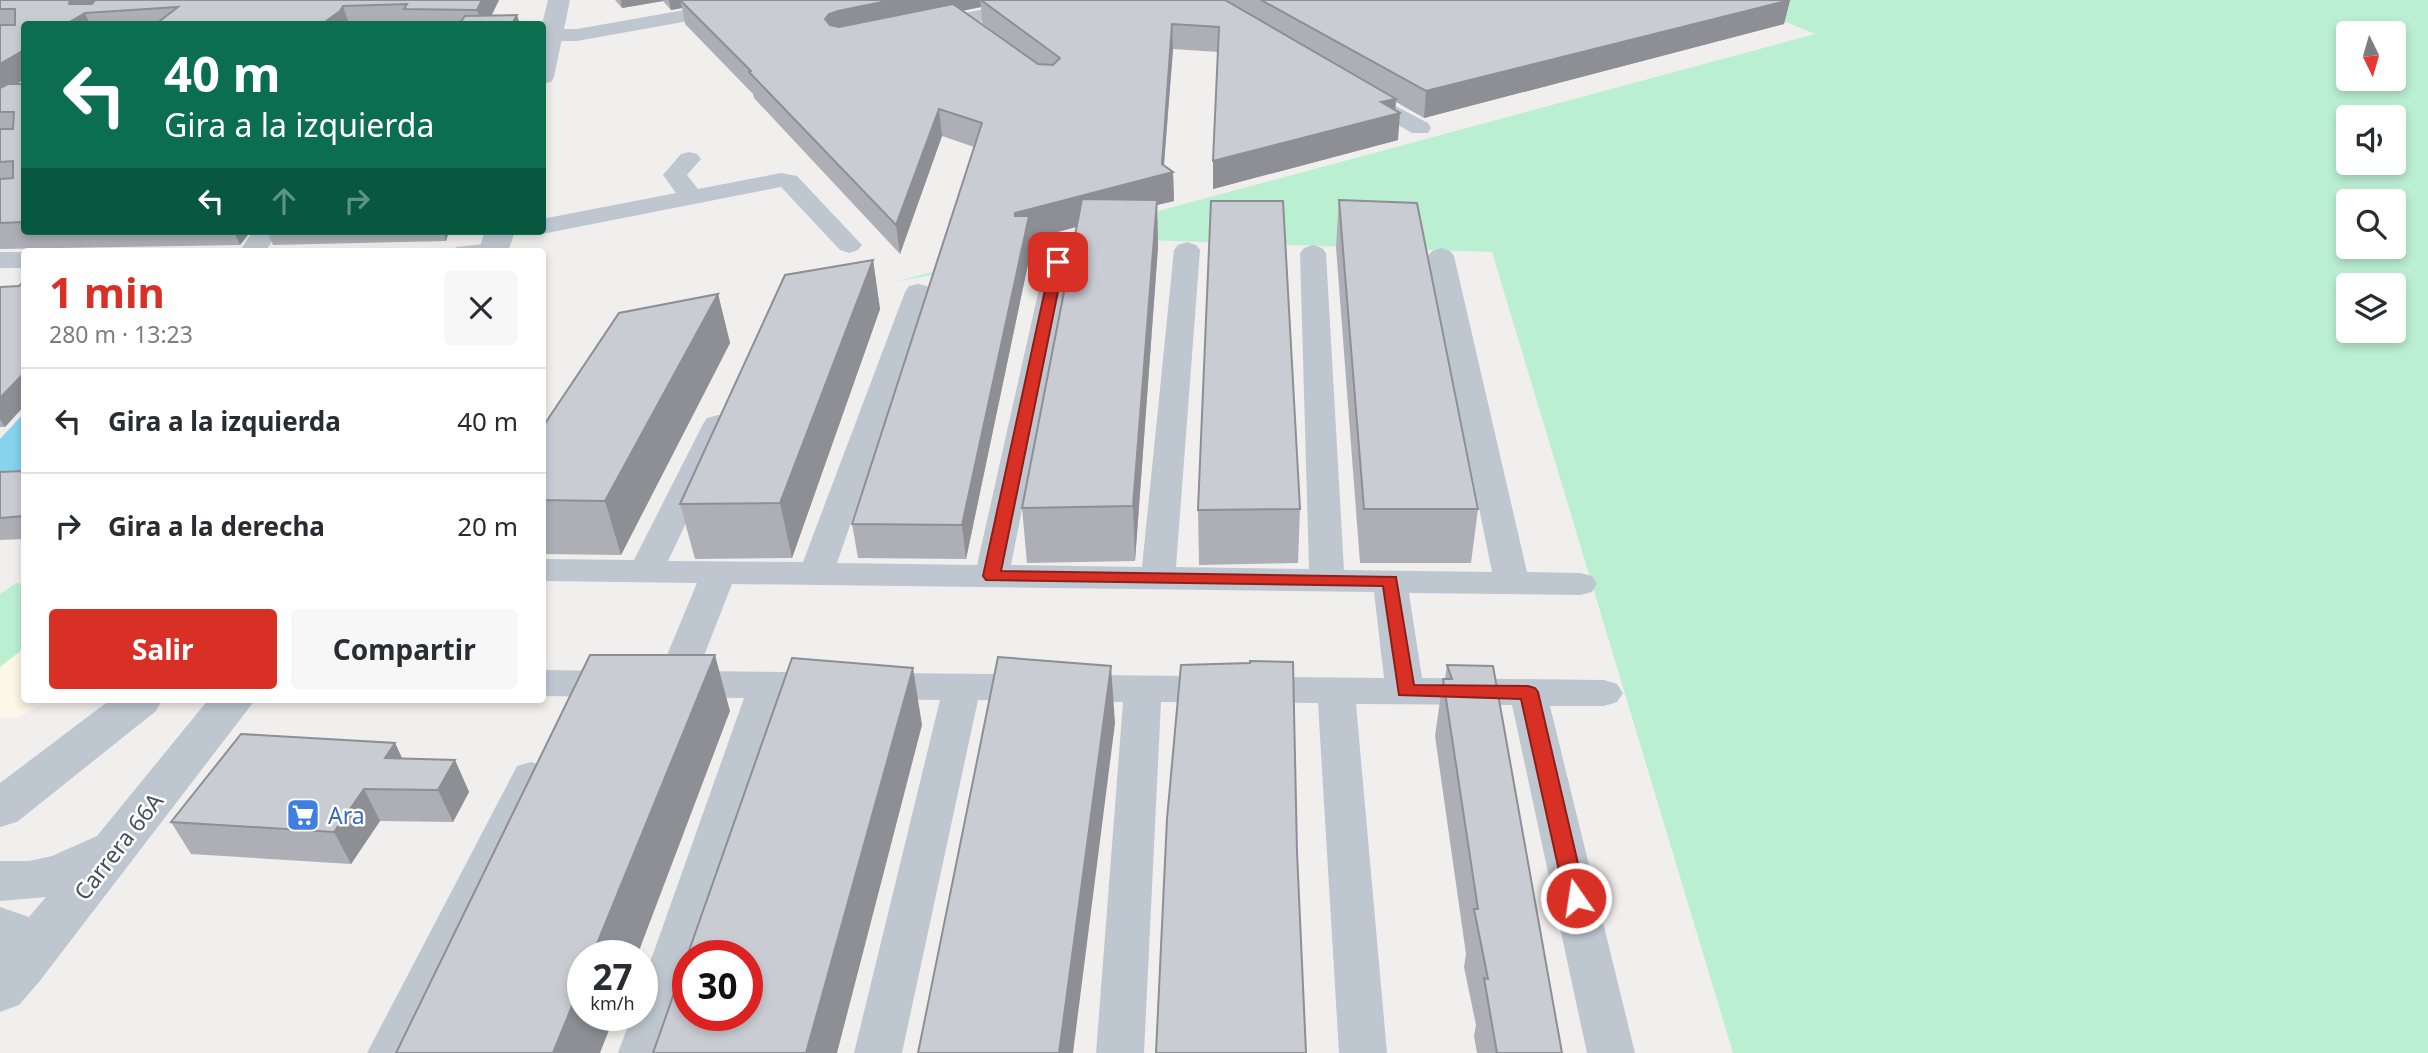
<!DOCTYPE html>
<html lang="es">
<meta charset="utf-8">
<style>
body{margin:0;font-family:"Noto Sans",sans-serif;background:#f7f7f7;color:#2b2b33;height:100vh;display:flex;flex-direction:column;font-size:26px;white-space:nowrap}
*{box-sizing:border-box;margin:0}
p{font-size:23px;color:#7c7c81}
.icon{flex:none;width:38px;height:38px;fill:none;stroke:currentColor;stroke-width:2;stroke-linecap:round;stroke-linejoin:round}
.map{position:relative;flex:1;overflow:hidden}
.drawer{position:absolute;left:21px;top:248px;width:525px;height:455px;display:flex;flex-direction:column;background:#fff;border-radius:7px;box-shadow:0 4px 10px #0003}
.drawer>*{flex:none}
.hud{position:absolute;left:21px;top:21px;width:525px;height:214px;border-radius:7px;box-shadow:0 4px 10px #0003;background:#0b6e4f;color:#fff;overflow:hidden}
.needle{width:46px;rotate:175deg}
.buttons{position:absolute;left:2336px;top:21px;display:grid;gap:14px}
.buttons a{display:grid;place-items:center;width:70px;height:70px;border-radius:7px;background:#fff;box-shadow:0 4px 10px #0003;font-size:35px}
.speed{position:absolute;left:567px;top:940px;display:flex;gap:14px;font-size:35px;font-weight:700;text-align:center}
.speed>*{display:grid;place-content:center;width:91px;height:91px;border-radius:50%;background:#fff;box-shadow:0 4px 10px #0003;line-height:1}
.speed small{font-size:18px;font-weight:400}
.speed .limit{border:10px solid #d22;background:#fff;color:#111}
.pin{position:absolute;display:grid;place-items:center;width:60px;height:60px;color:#fff;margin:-30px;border-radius:14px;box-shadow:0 4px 10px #0006}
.me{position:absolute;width:77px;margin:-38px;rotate:347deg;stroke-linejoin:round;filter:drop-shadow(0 0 5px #0008)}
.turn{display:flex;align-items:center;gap:24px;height:147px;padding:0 28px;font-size:32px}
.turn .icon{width:91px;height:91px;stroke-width:2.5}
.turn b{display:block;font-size:49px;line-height:60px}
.lanes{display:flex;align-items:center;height:66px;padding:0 28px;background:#0003;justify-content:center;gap:35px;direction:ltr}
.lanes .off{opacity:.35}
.round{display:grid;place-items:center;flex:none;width:74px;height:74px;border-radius:7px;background:#f7f7f7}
.headline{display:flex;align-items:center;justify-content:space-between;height:119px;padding:0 28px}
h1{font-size:42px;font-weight:700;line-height:52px;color:#d93025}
.primary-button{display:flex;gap:14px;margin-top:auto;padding:14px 28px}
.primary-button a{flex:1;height:80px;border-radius:7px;background:#d93025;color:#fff;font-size:28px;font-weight:700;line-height:80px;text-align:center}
.primary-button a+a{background:#f7f7f7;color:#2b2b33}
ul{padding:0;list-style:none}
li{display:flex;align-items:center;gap:21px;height:105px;padding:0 28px;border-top:2px solid #e1e1e2}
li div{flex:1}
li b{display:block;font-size:26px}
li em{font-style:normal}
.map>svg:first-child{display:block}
.commercial{fill:#fcf7e6}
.green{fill:#bbefd2;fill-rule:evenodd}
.water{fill:#87d2ed}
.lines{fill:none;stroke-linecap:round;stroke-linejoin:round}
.minor{fill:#bec7d0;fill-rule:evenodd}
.tertiary{fill:#bec7d0;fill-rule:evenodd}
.wall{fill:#aeafb6;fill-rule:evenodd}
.shaded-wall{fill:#8d8f94}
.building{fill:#caccd4;stroke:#8d8f94;stroke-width:2;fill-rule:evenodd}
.route{fill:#d93025;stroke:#8d1f18;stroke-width:2}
.labels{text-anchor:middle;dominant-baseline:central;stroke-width:5;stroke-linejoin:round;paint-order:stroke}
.near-shop-label{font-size:23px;fill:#366cbe;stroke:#fff;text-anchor:start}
.near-street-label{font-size:23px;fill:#46505c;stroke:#fff}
</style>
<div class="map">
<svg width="2428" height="1053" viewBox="0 0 2428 1053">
<rect width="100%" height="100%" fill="#f1eeee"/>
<path class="commercial" d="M24 647V700H48L17 718 0 717V664Z"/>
<g class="green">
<path d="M1732 0H2428V1053H1733L1492 252 1117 239 895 282 1815 34ZM2348 33H2394V79H2348ZM2348 117H2394V163H2348ZM2348 201H2394V247H2348ZM2348 285H2394V331H2348Z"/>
<path d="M16 583 24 584V648L0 667V594Z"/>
</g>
<path class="water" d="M24 413V477L0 478V439Z"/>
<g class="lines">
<g class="minor">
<path d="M741 0H782L773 6 577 41H542V29H577Z"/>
<path d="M1029 0H1066L1057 6 929 32 919 26 929 20Z"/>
<path d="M1361 88 1428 123 1431 128 1428 133H1412L1353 99 1350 94 1353 89Z"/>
<path d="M689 152 697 154 701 159 687 175 698 189 781 173 797 176 862 245 858 250 849 253 840 250 781 187 542 234 532 231H542V219L676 193 663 175 681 154Z"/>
<path d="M253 231H279L265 252H239Z"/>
<path d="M1187 242 1196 245 1200 250 1176 567 1309 569 1300 253 1304 248 1313 245 1322 248 1326 253 1344 570 1492 572 1428 256 1432 251 1441 248 1450 251 1454 256 1527 572 1580 573 1592 576 1597 584 1592 592 1580 595 1409 593 1422 678 1604 680 1617 684 1623 693 1617 702 1604 706H1550L1635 1053H1587L1512 705 1356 704 1387 1053H1339L1318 703 1161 702 1144 1053H1096L1123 702 978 700 902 1053H854L940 700 782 698 698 956H688V986L666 1053H618L632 1015H642V985L744 698 674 697 661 693 655 684 697 583 542 581V559L634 560 703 424 707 418 718 415 729 418 733 424 668 561 803 562 905 292 909 286 918 284 927 286 931 292 837 563 977 565 1045 262 1049 256 1058 254 1067 256 1071 262 1011 565 1142 567 1174 250 1178 245ZM732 584 1374 592 1384 678 698 671Z"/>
<path d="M493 243 502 246 506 251 452 252 456 247Z"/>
<rect x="0" y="252" width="24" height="16"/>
<path d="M542 670 621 671 634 675 640 684 634 693 621 697 542 696Z"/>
<path d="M531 762 545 766 551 777 415 1053H367L517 766Z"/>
</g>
<g class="tertiary">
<path d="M548 0H570L554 77 551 82 542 84V24Z"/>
<path d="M485 231H515L508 252H478Z"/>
<path d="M110 700H162L156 711 17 822 0 827V783Z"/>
<path d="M208 700H255L39 982 19 1005 0 1012V907L29 917 46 897 0 901V861H29L52 856 97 836Z"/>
</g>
</g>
<g class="wall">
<path d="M0 0H499L492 15 520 24H24V79L18 84H24V231H251L240 245 0 249Z"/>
<path d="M615 0H1790L1784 24 1424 118 1396 102 1395 111 1398 140 1213 189 1218 52 1173 49 1164 166 1173 172 1174 201 1157 205 1158 247 1135 561 1027 563 1022 508 1077 227 1031 239 1032 245 966 559 858 558 852 524 974 147 942 136 900 254 754 98 753 94 685 24 682 8 671 10 663 1 622 8ZM981 7 982 23 1011 45 962 11Z"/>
<path d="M1339 200 1478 509 1471 563H1360L1336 247Z"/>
<path d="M267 231H449L446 241 273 245Z"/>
<path d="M873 260 880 309 792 558 695 559 680 504Z"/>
<path d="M24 283V406L5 427H0V287L19 286Z"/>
<path d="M718 294 730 343 621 555 542 554V428Z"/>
<path d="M24 471V539L0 540V472Z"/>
<path d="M1300 509 1298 563 1199 565 1198 510Z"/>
<path d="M1447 665 1493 666 1562 1053H1477L1474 1036 1476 1025 1464 967 1466 954 1435 736 1443 679H1445Z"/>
<path d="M395 743 402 759 455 760 469 792 453 822 380 821 351 864 191 854 171 822Z"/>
</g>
<g class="shaded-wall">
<path d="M70 0H97L85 14 90 24H66Z"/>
<path d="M482 0H499L487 24H482L477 10Z"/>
<path d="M621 0H663V1L622 8Z"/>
<path d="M669 0H680L682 8 671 10Z"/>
<path d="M892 0H980L981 7 841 35 833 38 825 19 829 14 838 11Z"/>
<path d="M1790 0 1784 24 1424 118 1426 91Z"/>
<path d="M343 6 349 24H322Z"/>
<path d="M517 15 520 24H512Z"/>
<path d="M1172 24 1173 49 1163 175 1173 172 1174 201 1157 205 1158 247 1135 561 1133 506 1156 205 1031 239 1032 245 966 559 962 525 1015 213 1162 164Z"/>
<path d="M24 50V79L0 95V64Z"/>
<path d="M1396 99 1395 114 1400 113 1398 140 1213 189V161L1381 102Z"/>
<path d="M939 109 942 136 900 254 896 225Z"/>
<path d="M234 231H251L240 245Z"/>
<path d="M443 231H449L446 241Z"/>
<path d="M873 260 880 309 792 558 780 503Z"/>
<path d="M718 294 730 343 621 555 605 501Z"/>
<path d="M22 375 24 380V406L5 427 0 419V398Z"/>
<path d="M715 655 730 711 637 956H592Z"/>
<path d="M1111 666 1115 723 1073 1053H1059Z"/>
<path d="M913 668 922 725 837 1053H806Z"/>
<path d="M395 743 410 775 400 790 385 758Z"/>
<path d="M455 760 469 792 453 822 438 790Z"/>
<path d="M364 789 380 821 351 864 334 832Z"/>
<path d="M583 979V1015H615L600 1053H553Z"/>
</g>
<g class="building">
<path d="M0 0H70L69 4H92L95 0H482L477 10 404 9 407 4 343 6 340 11 322 24H156L178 7 85 13 66 24H24V50L0 64V25H15V9H0Z"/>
<path d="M680 0H892L838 11 829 14 825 19 830 25 839 27 953 4 1038 64 1053 65 1060 58 981 0H1225L1396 99 1381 102 1400 113 1213 161 1219 27 1172 24 1162 164 1173 172 1015 213V216H1029L962 525 852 524 982 123 939 109 896 225 749 72 751 71Z"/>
<path d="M1261 0H1790L1426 91Z"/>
<path d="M517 15 512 24H459L465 16Z"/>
<path d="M8 84H24V222L0 223V179L13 178V161L0 162V129H13L14 112H0V88Z"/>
<path d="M1082 199 1157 200 1133 506 1022 508Z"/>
<path d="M1339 200 1417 203 1478 509H1364Z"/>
<path d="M1211 201H1283L1300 509 1198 510Z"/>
<path d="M873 260 780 503 680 504 785 275Z"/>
<path d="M22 283H24V375H22L0 398V287L19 286Z"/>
<path d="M718 294 605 501 542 500V428L619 313Z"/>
<path d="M24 471V516L0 518V472Z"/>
<path d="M590 655H715L592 956H583V979L553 1053H396Z"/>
<path d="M998 657 1111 666 1059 1053H918Z"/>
<path d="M792 658 913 668 806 1053H653ZM688 956H747V1015H688Z"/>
<path d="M1250 661 1293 662 1297 852 1306 1053H1156L1167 819 1181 665 1250 663Z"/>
<path d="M1447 665 1493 666 1562 1053H1497L1484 978 1488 979 1474 909H1478L1443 679H1452Z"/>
<path d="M241 734 395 743 385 758 455 760 438 790 364 789 334 832 171 822Z"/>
</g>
<path class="route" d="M1058 259 1064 262 1001 571 1396 577 1414 685 1528 686 1535 688 1538 692 1586 898 1583 904 1576 907 1568 904 1565 898 1521 699 1399 695 1383 586 986 580 983 576 1051 262Z"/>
<defs>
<symbol id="supermarket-square" viewBox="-11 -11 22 22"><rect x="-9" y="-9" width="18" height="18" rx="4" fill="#3f7fe0" stroke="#fff"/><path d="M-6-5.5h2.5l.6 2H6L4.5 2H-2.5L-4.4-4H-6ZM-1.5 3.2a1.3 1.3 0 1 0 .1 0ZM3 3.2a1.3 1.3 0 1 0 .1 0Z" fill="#fff"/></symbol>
</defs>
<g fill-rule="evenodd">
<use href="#supermarket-square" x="284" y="796" width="38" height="38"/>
</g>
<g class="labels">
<g class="near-shop-label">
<text x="328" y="815">Ara</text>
</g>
<g class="near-street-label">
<text transform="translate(118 846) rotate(-52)">Carrera 66A</text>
</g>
</g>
</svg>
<div class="buttons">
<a><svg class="needle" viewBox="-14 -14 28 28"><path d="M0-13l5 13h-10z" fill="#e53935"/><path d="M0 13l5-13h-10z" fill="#7c7c81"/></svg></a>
<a><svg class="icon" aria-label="sound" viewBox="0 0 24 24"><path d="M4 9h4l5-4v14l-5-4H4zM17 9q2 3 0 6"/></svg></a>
<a><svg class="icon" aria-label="search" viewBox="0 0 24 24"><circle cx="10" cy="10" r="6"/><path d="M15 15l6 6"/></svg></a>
<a><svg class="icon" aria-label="layers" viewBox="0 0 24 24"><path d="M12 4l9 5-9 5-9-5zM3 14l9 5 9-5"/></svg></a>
</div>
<div class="speed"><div>27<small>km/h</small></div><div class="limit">30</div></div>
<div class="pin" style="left:1058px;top:262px;background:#d93025"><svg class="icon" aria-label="arrive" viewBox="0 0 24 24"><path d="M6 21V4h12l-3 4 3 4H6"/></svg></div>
<svg class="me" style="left:1576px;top:898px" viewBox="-20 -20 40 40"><circle r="17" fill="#d93025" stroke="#fff" stroke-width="3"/><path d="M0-11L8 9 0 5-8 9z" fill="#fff"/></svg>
<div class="hud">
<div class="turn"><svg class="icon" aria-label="left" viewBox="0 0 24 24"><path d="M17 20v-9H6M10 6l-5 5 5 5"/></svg><div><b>40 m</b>Gira a la izquierda</div></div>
<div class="lanes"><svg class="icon" aria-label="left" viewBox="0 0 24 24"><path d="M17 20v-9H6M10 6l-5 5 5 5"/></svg><svg class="icon off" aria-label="ahead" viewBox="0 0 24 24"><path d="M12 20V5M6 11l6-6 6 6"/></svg><svg class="icon off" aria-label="right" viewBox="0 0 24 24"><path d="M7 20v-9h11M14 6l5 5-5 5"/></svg></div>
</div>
<section class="drawer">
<div class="headline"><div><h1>1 min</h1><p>280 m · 13:23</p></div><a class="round"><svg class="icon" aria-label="close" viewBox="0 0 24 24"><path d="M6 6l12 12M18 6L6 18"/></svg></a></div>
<ul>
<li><svg class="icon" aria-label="left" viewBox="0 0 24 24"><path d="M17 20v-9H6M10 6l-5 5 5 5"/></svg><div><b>Gira a la izquierda</b></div><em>40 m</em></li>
<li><svg class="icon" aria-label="right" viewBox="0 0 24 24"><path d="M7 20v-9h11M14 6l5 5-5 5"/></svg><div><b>Gira a la derecha</b></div><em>20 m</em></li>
</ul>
<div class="primary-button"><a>Salir</a><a>Compartir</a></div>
</section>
</div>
